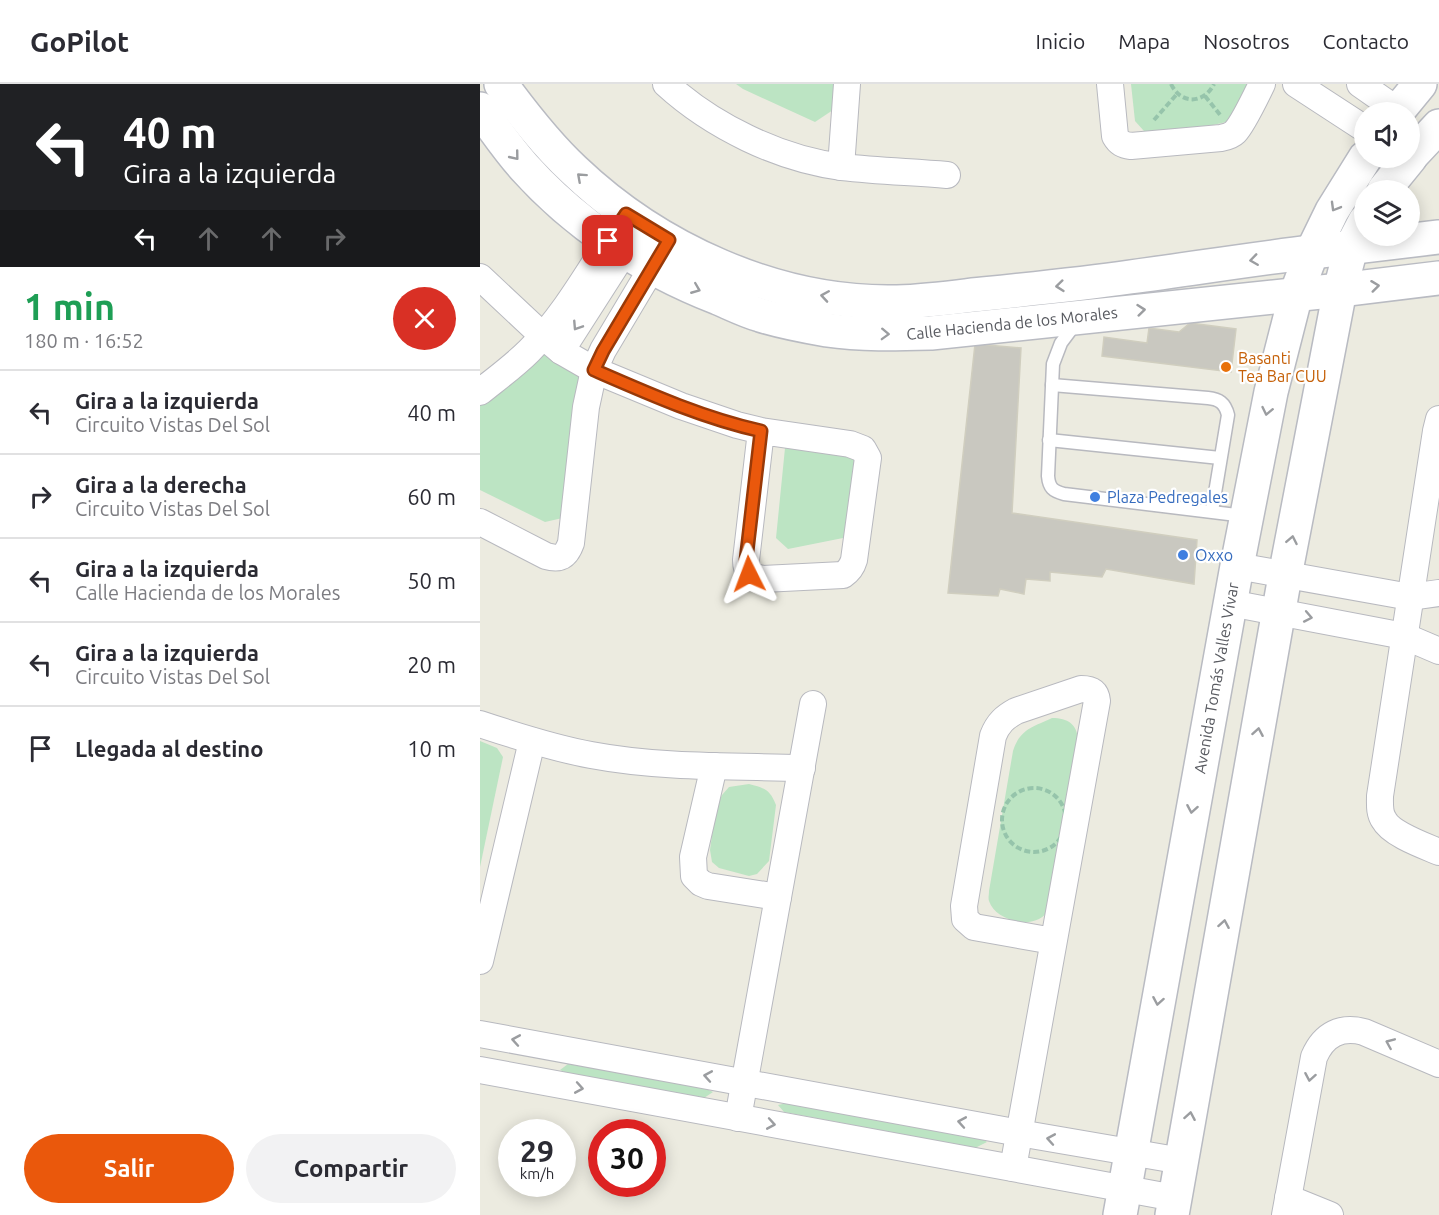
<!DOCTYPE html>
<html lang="es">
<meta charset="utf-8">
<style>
body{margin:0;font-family:Ubuntu,sans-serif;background:#f2f2f3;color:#2b2b33;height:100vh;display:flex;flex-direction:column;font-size:22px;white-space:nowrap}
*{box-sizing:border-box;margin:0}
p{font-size:20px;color:#7c7c81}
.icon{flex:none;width:33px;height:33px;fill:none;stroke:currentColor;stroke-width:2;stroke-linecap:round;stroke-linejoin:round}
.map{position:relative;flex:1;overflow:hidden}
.details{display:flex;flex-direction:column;background:#fff;width:480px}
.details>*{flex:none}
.banner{background:#202124;color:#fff;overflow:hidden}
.fabs{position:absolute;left:874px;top:18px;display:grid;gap:12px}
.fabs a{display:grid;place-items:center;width:66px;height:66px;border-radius:50%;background:#fff;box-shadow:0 3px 15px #0003;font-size:30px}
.speed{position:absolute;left:18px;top:1035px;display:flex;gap:12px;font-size:30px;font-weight:700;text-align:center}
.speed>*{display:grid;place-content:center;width:78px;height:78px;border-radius:50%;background:#fff;box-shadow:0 3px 15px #0003;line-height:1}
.speed small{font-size:15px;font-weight:400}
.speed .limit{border:9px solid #d22;background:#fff;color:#111}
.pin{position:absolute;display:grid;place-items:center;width:51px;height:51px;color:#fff;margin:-26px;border-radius:12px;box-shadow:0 3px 9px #0006}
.me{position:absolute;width:66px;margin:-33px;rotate:357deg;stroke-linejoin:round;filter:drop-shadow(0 0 4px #0008)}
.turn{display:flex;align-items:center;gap:21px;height:126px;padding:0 24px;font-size:27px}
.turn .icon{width:78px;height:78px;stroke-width:2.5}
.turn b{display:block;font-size:42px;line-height:51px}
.lanes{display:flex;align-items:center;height:57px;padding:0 24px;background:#0003;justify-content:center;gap:30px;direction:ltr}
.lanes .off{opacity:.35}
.round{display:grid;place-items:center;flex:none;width:63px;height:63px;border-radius:32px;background:#f2f2f3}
.headline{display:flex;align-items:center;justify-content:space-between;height:102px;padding:0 24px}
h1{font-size:36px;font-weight:600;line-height:45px;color:#1e9e55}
.cta{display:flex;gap:12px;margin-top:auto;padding:12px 24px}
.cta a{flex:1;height:69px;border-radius:36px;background:#ea580c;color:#fff;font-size:24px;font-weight:600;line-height:69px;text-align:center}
.cta a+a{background:#f2f2f3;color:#2b2b33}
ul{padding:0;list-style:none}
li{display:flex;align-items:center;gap:18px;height:84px;padding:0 24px;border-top:2px solid #e1e1e2}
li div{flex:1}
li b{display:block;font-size:22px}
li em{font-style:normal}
header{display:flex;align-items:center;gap:36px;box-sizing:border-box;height:84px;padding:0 30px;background:#fff;border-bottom:2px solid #e1e1e2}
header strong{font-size:28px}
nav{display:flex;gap:33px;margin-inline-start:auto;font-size:21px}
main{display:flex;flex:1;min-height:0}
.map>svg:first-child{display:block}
.green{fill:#bce4c3}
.building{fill:#c9c8c0;stroke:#d0cebf;stroke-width:1.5}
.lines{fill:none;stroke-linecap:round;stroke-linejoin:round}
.lane-casing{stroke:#b8b9bf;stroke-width:15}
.street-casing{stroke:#b8b9bf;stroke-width:28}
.secondary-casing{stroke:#b9bbc2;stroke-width:36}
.path{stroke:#96c4ab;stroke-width:4;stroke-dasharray:6 3;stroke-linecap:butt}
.lane{stroke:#fff;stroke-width:12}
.street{stroke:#fff;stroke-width:26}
.secondary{stroke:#fff;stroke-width:33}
.oneway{stroke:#9b9da0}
.route-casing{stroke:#983908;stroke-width:15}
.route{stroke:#ea580c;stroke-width:10}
.food-dot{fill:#e8710a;stroke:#fff;stroke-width:2}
.shop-dot{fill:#3f7fe0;stroke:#fff;stroke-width:2}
.labels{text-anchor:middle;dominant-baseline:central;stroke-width:4.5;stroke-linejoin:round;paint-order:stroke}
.street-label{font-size:16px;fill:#595b61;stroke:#fff}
.food-label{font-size:16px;fill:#c56008;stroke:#fff;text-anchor:start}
.shop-label{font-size:16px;fill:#366cbe;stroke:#fff;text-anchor:start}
</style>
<header>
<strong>GoPilot</strong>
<nav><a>Inicio</a><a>Mapa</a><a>Nosotros</a><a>Contacto</a></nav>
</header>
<main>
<section class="details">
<div class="banner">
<div class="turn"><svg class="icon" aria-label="left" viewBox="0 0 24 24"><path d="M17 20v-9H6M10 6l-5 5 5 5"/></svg><div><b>40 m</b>Gira a la izquierda</div></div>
<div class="lanes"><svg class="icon" aria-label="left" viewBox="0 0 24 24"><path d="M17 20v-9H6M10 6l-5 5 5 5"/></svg><svg class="icon off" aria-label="ahead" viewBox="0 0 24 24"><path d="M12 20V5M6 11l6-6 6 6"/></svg><svg class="icon off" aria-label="ahead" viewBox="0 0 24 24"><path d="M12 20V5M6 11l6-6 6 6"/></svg><svg class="icon off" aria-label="right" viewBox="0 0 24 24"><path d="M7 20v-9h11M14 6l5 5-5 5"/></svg></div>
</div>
<div class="headline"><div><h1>1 min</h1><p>180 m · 16:52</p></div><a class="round" style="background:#d93025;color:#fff"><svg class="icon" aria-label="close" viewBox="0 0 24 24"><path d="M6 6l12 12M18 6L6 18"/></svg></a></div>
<ul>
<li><svg class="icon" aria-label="left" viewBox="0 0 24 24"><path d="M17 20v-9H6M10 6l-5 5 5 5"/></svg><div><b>Gira a la izquierda</b><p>Circuito Vistas Del Sol</p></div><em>40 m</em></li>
<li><svg class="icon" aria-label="right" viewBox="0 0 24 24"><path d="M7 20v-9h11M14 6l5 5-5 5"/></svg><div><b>Gira a la derecha</b><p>Circuito Vistas Del Sol</p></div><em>60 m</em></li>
<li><svg class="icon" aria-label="left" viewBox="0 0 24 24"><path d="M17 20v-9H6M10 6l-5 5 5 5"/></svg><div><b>Gira a la izquierda</b><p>Calle Hacienda de los Morales</p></div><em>50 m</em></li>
<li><svg class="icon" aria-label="left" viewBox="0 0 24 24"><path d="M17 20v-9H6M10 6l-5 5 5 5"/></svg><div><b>Gira a la izquierda</b><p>Circuito Vistas Del Sol</p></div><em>20 m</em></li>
<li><svg class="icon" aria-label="arrive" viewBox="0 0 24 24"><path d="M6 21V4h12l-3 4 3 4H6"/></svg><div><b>Llegada al destino</b></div><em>10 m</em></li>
</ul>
<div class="cta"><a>Salir</a><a>Compartir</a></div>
</section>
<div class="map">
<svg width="959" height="1131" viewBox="0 0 959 1131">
<rect width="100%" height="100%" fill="#ecebe0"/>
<g class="green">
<path d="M256 0H356L353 26 335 38 263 5Z"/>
<path d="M651 0H770L754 29 746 38 733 41 676 48 664 47 655 37Z"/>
<path d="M69 268 101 286 87 433 65 438 0 406V316L57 270Z"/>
<path d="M312 356 379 371 371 444 363 454 308 465 296 454 305 364Z"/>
<path d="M572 634C588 634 597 640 598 656L571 820C568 827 565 832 559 835 544 843 515 835 509 817 508 814 509 811 509 807L533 667C540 645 553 643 572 634Z"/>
<path d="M0 657 17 664 23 673 0 783Z"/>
<path d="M269 700C284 704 290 705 296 721L289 777 277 790 269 792 239 784 232 778 230 766 236 723 242 711 249 703Z"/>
<path d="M88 980 222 1003 233 1008 224 1014 93 992 80 986Z"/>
<path d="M307 1019 495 1051 507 1058 495 1064 304 1028 298 1021Z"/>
</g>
<g class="building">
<path d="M710 239 756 245 751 288 622 272 624 253 667 259 669 244 699 248Z"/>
<path d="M495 260 541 264 532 429 717 456 714 500 626 485 622 493 570 488V497L546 495 544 510 520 505 518 512 468 509Z"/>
</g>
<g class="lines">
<defs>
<g id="lane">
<path d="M596 239 581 259 573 280 568 392C569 404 573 407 584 410L765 432"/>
<path d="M572 301 728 314C739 315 745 319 748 331L732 427"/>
<path d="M569 356 740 374"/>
</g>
<g id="street">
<path d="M186 0C232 42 299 75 362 83 397 87 432 88 467 91"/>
<path d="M630 0 635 52C639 59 643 61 651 62L741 54C746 53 751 52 755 48 763 40 776 12 782 0"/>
<path d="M816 0 885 45"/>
<path d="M880 0 920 28"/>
<path d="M361 83 367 0"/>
<path d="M0 193 63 252 81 267 114 286 201 322 257 341 281 347 370 360 383 365 388 374 387 381 374 476C372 483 369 487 363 491L283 495C271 493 266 488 266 476L281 347"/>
<path d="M81 267 154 153"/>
<path d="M0 308C16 295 34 282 49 267 85 231 110 185 138 143"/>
<path d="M959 335 956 347 900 712C900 720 899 729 904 736 911 750 945 762 959 768"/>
<path d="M0 438 66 472C80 476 86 473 91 459L106 323 114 286 123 266 182 167"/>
<path d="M757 482 930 513 959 509"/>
<path d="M750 519 924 552 959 567"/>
<path d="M0 640C36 652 73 664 111 671 180 684 251 682 322 684"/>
<path d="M234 682 213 773 214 792 221 799 228 802 298 813"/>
<path d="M0 877 52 657"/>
<path d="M0 950 539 1049 702 1077"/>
<path d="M0 986 695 1114"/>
<path d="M258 1034 333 620"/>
<path d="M533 1084 617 617C616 607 610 605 601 605L536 627C525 633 518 639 513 652L484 822 485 835 494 843 573 857"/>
<path d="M808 1114 850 1131"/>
<path d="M805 1131 834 973C844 950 861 942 884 948L959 980"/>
</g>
<g id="secondary">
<path d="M21 0C43 30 66 60 94 86 177 165 295 219 411 218 442 218 473 213 503 210 552 205 601 200 650 193 711 185 771 175 832 168 874 163 917 158 959 153"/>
<path d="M0 25C14 45 28 65 44 83 97 142 164 185 238 214 252 220 266 227 280 231 302 238 324 242 347 246 381 251 416 250 451 249L860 206 959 194"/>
<path d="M917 28 940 0"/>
<path d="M930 73 959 42"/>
<path d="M904 106 930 74"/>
<path d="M640 1131 757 482 791 308 816 210 832 168 852 127 885 74"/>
<path d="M692 1131 805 492 860 206 871 164 885 137"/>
</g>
</defs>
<use href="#lane" class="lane-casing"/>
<use href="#street" class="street-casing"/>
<use href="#secondary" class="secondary-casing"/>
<g class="path">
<path d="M691 0C701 21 724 20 734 0"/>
<path d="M725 12 741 32"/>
<path d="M674 36 697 10"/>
<circle cx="554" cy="736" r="32"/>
</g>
<use href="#lane" class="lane"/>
<use href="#street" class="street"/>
<use href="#secondary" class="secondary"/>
</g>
<defs><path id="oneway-chevron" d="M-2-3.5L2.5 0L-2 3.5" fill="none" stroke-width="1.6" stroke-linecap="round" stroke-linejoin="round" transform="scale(1.5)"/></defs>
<g class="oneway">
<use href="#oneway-chevron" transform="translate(35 72) rotate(51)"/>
<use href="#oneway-chevron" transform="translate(101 93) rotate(-138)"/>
<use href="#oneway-chevron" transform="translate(855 123) rotate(120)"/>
<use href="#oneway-chevron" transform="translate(774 176) rotate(172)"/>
<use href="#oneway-chevron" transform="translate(580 202) rotate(174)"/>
<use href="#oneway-chevron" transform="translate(895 202) rotate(-7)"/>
<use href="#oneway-chevron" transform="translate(216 205) rotate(22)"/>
<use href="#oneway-chevron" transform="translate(345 212) rotate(-171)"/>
<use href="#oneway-chevron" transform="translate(661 226) rotate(-6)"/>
<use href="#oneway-chevron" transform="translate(97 242) rotate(123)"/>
<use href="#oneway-chevron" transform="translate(405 250) rotate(2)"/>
<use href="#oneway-chevron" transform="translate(787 327) rotate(102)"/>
<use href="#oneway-chevron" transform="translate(812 456) rotate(-79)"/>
<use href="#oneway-chevron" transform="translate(828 533) rotate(11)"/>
<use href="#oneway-chevron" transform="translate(778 648) rotate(-80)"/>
<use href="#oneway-chevron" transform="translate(712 725) rotate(100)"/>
<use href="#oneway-chevron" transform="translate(744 840) rotate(-80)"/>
<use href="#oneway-chevron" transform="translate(678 917) rotate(100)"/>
<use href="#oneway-chevron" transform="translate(36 956) rotate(-170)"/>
<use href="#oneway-chevron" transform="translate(910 959) rotate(-157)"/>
<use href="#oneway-chevron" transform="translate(228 992) rotate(-170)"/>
<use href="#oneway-chevron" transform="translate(830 993) rotate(100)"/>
<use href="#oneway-chevron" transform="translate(99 1004) rotate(10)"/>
<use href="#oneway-chevron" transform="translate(710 1032) rotate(-80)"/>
<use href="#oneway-chevron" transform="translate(482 1038) rotate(-170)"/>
<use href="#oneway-chevron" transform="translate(291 1040) rotate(10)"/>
<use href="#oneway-chevron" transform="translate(571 1055) rotate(-170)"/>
</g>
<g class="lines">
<defs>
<path id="route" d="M128 157 146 130 189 156 123 267 114 286C169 310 223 334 281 347L266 476V484L269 490"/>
</defs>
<use href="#route" class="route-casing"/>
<use href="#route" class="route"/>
</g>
<circle class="food-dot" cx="746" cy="283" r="6"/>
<g class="shop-dot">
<circle cx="615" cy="413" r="6"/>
<circle cx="703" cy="471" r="6"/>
</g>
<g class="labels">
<g class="street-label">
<text transform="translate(532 239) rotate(-6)">Calle Hacienda de los Morales</text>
<text transform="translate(736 594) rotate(-80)">Avenida Tomás Valles Vivar</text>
</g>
<g class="food-label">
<text x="758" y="274">Basanti<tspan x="758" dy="18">Tea Bar CUU</tspan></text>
</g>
<g class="shop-label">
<text x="627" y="413">Plaza Pedregales</text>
<text x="715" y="471">Oxxo</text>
</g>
</g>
</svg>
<div class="fabs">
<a><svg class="icon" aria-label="sound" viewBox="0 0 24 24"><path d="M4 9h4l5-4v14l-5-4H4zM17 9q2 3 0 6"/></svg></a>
<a><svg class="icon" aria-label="layers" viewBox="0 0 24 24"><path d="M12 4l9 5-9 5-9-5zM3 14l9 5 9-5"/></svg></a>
</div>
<div class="speed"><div>29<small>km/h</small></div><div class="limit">30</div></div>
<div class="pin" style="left:128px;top:157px;background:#d93025"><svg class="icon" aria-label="arrive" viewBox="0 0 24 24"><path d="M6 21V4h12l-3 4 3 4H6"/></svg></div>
<svg class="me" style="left:269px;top:490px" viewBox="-20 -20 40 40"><path d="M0-17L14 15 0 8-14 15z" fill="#ea580c" stroke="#fff" stroke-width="4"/></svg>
</div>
</main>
